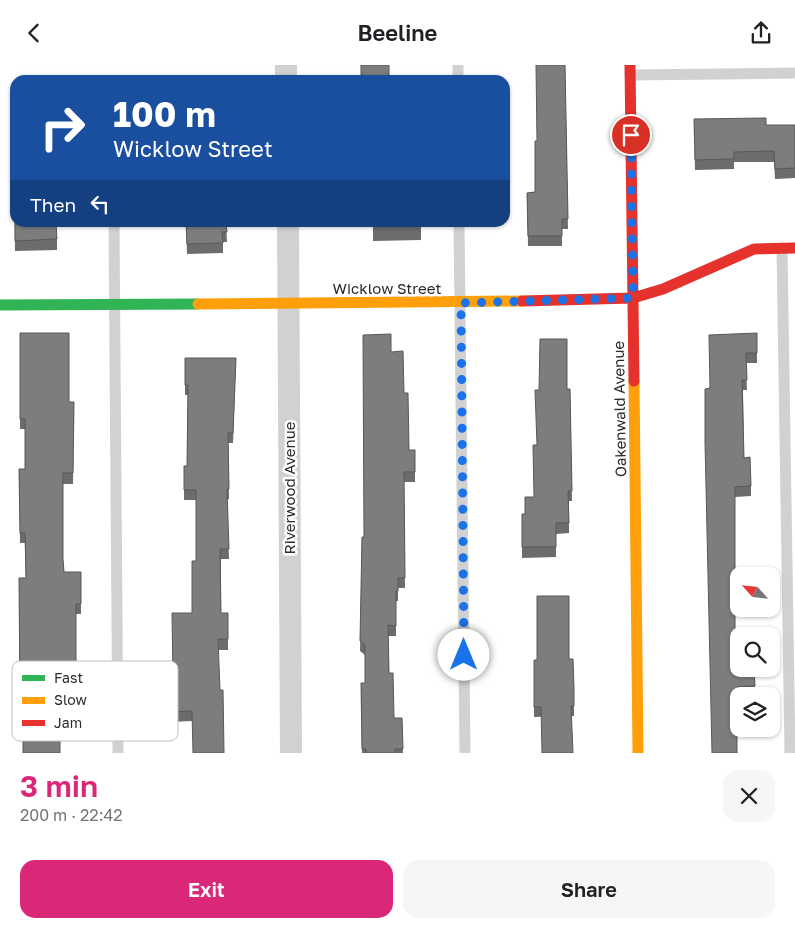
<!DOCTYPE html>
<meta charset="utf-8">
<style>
body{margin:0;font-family:"Golos Text",sans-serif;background:#f6f6f6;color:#202124;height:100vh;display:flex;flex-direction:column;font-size:19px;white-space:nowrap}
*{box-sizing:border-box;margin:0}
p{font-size:16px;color:#757577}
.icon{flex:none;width:28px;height:28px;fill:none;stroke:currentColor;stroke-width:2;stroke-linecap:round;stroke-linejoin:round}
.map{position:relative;height:688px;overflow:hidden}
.side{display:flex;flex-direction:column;background:#fff;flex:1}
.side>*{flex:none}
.banner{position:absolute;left:10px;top:10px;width:500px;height:152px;border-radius:15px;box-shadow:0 1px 4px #0004;background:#1a4fa0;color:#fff;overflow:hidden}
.needle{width:32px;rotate:297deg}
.buttons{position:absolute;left:730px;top:502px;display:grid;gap:10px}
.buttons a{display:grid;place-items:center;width:50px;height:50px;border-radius:10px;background:#fff;box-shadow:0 1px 4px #0004;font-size:25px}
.pin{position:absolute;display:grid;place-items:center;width:42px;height:42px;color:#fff;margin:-21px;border:2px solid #fff;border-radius:50%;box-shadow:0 1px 5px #0007}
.me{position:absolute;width:55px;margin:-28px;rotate:0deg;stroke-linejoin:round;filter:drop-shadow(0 0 4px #0008)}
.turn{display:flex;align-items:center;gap:18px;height:105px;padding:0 20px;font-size:22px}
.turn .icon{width:65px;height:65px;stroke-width:2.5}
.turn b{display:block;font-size:35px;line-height:42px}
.then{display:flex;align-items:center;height:48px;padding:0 20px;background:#0003;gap:10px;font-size:19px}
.round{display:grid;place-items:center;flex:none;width:52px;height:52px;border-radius:15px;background:#f6f6f6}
.summary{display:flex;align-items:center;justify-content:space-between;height:85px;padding:0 20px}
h1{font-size:30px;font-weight:600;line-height:38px;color:#db2777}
.cta{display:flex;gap:10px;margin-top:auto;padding:10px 20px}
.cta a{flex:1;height:58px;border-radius:15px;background:#db2777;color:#fff;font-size:20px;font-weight:600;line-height:58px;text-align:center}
.cta a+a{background:#f6f6f6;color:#202124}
header{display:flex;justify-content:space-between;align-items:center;height:65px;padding:0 20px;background:#fff;font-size:22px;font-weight:600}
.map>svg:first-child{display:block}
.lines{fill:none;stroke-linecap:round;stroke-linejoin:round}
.lane{stroke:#d1d1d1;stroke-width:11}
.street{stroke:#d1d1d1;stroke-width:22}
.fast{stroke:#30b455;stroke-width:11}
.slow{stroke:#ff9f0a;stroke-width:11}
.jam{stroke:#e5322d;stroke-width:11}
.wall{fill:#6c6c6c}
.building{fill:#7d7d7d;stroke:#585858}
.route{stroke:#1a73e8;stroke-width:9;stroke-dasharray:0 16.2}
.labels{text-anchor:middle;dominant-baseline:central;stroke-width:5;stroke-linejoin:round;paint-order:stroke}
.street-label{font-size:15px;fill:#2c2c2c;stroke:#fff}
.key{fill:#fff;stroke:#c0c0c0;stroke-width:1}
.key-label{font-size:14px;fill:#2c2c2c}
</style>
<header><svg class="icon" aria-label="back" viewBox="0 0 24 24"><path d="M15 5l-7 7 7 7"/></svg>Beeline<svg class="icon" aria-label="share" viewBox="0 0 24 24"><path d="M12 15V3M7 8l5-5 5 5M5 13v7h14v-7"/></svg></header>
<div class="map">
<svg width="795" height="688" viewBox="0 0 795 688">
<rect width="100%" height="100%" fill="#fff"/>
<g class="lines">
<g class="lane">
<path d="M458 0V15"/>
<path d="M630 10 795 8"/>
<path d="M114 158 118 688"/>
<path d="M459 158 465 688"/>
<path d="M782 183 790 688"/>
</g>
<g class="street">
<path d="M286 0V15"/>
<path d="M288 158 291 688"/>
</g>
<path class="fast" d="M0 240 198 239"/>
<g class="slow">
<path d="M198 239 522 236"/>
<path d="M634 316 638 688"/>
</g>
<g class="jam">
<path d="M630 0 634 316"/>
<path d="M522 236 633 233 663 224 754 184 795 183"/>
</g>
</g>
<g class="wall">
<path d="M361 0 389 15H361Z"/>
<path d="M565 0 568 164H562V181H528L527 128 535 127 537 76Z"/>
<path d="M694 54 766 60H795V113L775 114 774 97H734V104L695 105Z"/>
<path d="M14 94 57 174V185L15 186Z"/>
<path d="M186 158H226L227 177H223V188L187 189Z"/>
<path d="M373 158H421V175L373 176Z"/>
<path d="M20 268 69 337H74L73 419H63V494L64 507H81V549H76V632H60L23 648H20L19 513H26L25 478H20L19 404H25V364H20Z"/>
<path d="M757 268V298H746L747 325H743L744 393 751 421V431L735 432V600L754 604 755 631H739V632H737L709 323Z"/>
<path d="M391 287 404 328 409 385H415V417H404L405 523H398V536H396V571H388L389 608 394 653H402L403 688H362L361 618H365V590L360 586 362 472H364Z"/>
<path d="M185 293H236L233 378H228L229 434H227L229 494H221V548H228V585H218L192 656 170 657 169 612H173L192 548 196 496V435H184V401H187L188 330H185Z"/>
<path d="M567 324H570L572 436H569V468L556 469V492L522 493V449H525L534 432 537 380Z"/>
<path d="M569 594 574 623V651L534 652V595Z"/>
</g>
<g class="building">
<path d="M361 0H389V15H364V10H361Z"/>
<path d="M536 0H565L568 154H562V171H528L527 128 535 127V76H537Z"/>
<path d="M766 53V60H795V103L775 104 774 86 734 87V94L695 95 694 54Z"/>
<path d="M14 84H15V150Z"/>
<path d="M15 158H56L57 174 15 176Z"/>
<path d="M186 158H226L227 167H222L223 178 187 179Z"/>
<rect x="373" y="158" width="48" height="3"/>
<path d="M20 268H69V337H74L73 408H63V494L64 507H81V539H76V622H60V688H23V638H20L19 513H26L25 468H20L19 404H25V354H20Z"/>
<path d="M757 268V288H746L747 315H742L744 393 750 392 751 421 735 422V600H739V604H754L755 621 737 622V688H712L705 377V324L710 323 709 270Z"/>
<path d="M391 269V287L403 286 404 328H408L409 385H415V407H404L405 513H398V526H396V561L388 560 389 608H393L394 653H402L403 684H395V688H366V684H362L361 618H365V580L360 576 362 472H364L363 270Z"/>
<path d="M540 274H567V324H570L572 426H568L569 458H556V482H522V449H525V432H534L533 380H537L535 325H539Z"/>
<path d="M185 293H236L233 368H228L229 424H227L229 484H220L221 548H228V574H218L220 625H223L224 688H193L192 646 170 647 169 612H173L172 548H192V496H196V425H184V401H187L188 320H185Z"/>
<path d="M537 531H569V594H573L574 623V641H571L573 688H542L541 642H534V595H537Z"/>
</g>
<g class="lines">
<path class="route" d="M464 590 461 238 633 233 631 70"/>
</g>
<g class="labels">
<g class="street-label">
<text x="387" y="223">Wicklow Street</text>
<text transform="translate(619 344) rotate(-91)">Oakenwald Avenue</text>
<text transform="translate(289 423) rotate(-90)">Riverwood Avenue</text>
</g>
</g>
<rect x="12" y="596" width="166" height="80" rx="8" class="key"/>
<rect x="22" y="610" width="23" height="6" fill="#30b455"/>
<rect x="22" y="632" width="23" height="7" fill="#ff9f0a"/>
<rect x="22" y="655" width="23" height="6" fill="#e5322d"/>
<g class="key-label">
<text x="54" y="618">Fast</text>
<text x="54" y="640">Slow</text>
<text x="54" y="663">Jam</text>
</g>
</svg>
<div class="buttons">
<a><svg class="needle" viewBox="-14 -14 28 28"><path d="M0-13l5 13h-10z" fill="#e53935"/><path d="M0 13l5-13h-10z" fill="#757577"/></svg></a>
<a><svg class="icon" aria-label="search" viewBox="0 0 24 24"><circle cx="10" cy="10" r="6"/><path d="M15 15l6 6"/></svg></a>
<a><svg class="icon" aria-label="layers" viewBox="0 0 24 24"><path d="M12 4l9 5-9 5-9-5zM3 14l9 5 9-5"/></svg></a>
</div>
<div class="pin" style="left:631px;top:70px;background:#d93025"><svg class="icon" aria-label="arrive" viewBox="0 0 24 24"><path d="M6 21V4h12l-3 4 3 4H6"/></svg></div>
<svg class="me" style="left:464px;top:590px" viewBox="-20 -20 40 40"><circle r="19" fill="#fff"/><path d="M0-13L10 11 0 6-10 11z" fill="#1a73e8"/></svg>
<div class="banner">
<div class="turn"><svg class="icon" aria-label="right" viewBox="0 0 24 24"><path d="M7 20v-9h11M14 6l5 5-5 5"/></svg><div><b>100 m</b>Wicklow Street</div></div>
<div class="then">Then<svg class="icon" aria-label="left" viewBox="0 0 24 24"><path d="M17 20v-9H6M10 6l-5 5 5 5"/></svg></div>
</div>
</div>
<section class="side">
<div class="summary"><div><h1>3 min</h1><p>200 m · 22:42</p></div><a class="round"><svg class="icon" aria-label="close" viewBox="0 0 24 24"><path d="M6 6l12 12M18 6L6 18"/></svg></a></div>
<div class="cta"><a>Exit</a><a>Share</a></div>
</section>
